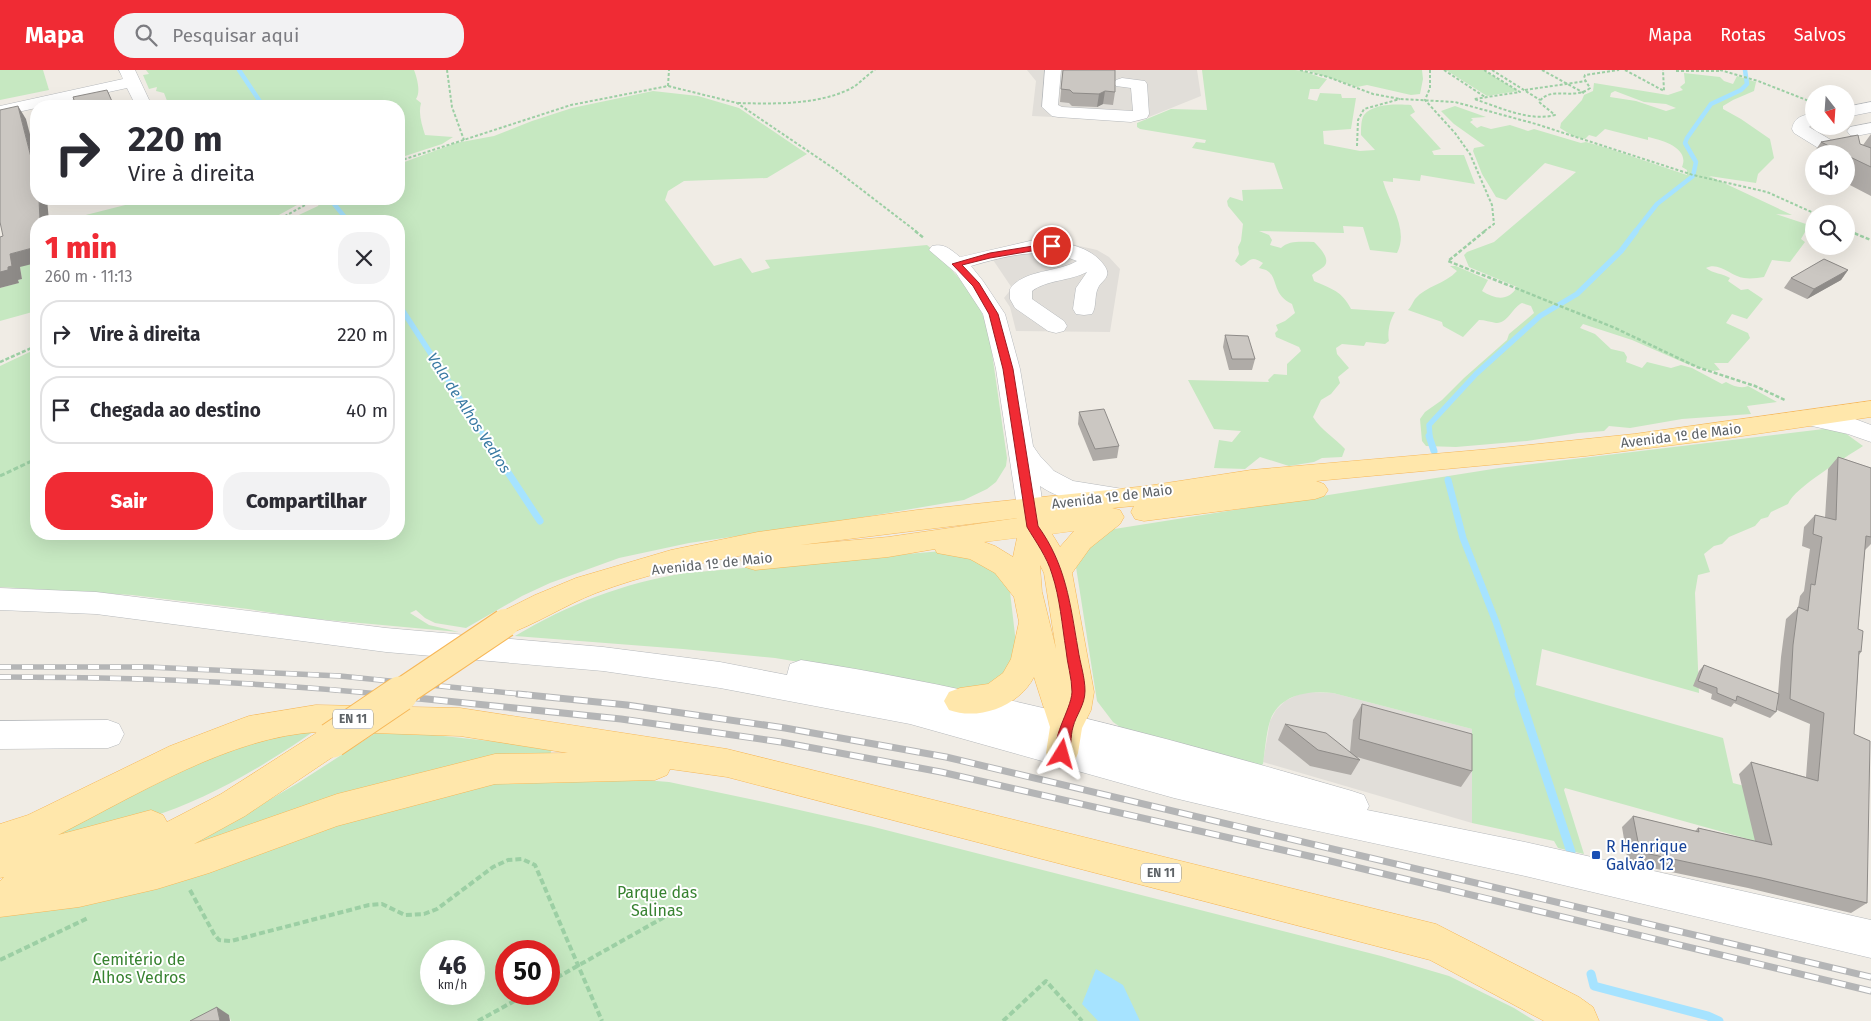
<!DOCTYPE html>
<html lang="pt">
<meta charset="utf-8">
<style>
body{margin:0;font-family:"Fira Sans",sans-serif;background:#f2f2f3;color:#2b2b33;height:100vh;display:flex;flex-direction:column;font-size:19px;white-space:nowrap}
*{box-sizing:border-box;margin:0}
p{font-size:16px;color:#7c7c81}
.icon{flex:none;width:28px;height:28px;fill:none;stroke:currentColor;stroke-width:2;stroke-linecap:round;stroke-linejoin:round}
.map{position:relative;flex:1;overflow:hidden}
.details{position:absolute;left:30px;top:145px;width:375px;height:325px;display:flex;flex-direction:column;background:#fff;border-radius:20px;box-shadow:0 5px 20px #0002}
.details>*{flex:none}
.banner{position:absolute;left:30px;top:30px;width:375px;height:105px;border-radius:20px;box-shadow:0 5px 20px #0002;background:#fff;color:#2b2b33;overflow:hidden}
.needle{width:32px;rotate:163deg}
.controls{position:absolute;left:1805px;top:15px;display:grid;gap:10px}
.controls a{display:grid;place-items:center;width:50px;height:50px;border-radius:50%;background:#fff;box-shadow:0 5px 20px #0002;font-size:25px}
.speed{position:absolute;left:420px;top:870px;display:flex;gap:10px;font-size:25px;font-weight:700;text-align:center}
.speed>*{display:grid;place-content:center;width:65px;height:65px;border-radius:50%;background:#fff;box-shadow:0 5px 20px #0002;line-height:1}
.speed small{font-size:12px;font-weight:400}
.speed .limit{border:8px solid #d22;background:#fff;color:#111}
.pin{position:absolute;display:grid;place-items:center;width:42px;height:42px;color:#fff;margin:-21px;border:2px solid #fff;border-radius:50%;box-shadow:0 1px 5px #0007}
.me{position:absolute;width:55px;margin:-28px;rotate:8deg;stroke-linejoin:round;filter:drop-shadow(0 0 4px #0008)}
.turn{display:flex;align-items:center;gap:18px;height:105px;padding:0 15px;font-size:22px}
.turn .icon{width:65px;height:65px;stroke-width:2.5}
.turn b{display:block;font-size:35px;line-height:42px}
.round{display:grid;place-items:center;flex:none;width:52px;height:52px;border-radius:20px;background:#f2f2f3}
.overview{display:flex;align-items:center;justify-content:space-between;height:85px;padding:0 15px}
h1{font-size:30px;font-weight:800;line-height:38px;color:#f02b34}
.action{display:flex;gap:10px;margin-top:auto;padding:10px 15px}
.action a{flex:1;height:58px;border-radius:20px;background:#f02b34;color:#fff;font-size:20px;font-weight:800;line-height:58px;text-align:center}
.action a+a{background:#f2f2f3;color:#2b2b33}
ul{padding:0;list-style:none}
li{display:flex;align-items:center;gap:15px;height:68px;margin:0 10px 8px;padding:0 5px;border:2px solid #e1e1e2;border-radius:20px}
li div{flex:1}
li b{display:block;font-size:19px}
li em{font-style:normal}
header{display:flex;align-items:center;gap:30px;box-sizing:border-box;height:70px;padding:0 25px;background:#f02b34;color:#fff}
header strong{font-size:24px}
nav{display:flex;gap:28px;margin-inline-start:auto;font-size:18px}
.search{width:350px;height:45px;background:#f2f2f3;display:flex;align-items:center;gap:12px;box-sizing:border-box;padding:0 18px;border-radius:20px;color:#7c7c81;font-size:19px}
.map>svg:first-child{display:block}
.industrial{fill:#e1ded9}
.green{fill:#c6e8c1;fill-rule:evenodd}
.water{fill:#a6e3ff}
.lines{fill:none;stroke-linecap:round;stroke-linejoin:round}
.stream-far3{stroke:#a6e3ff;stroke-width:4.5}
.stream-far2{stroke:#a6e3ff;stroke-width:5.5}
.stream-far1{stroke:#a6e3ff;stroke-width:7}
.stream{stroke:#a6e3ff;stroke-width:9}
.minor-casing{stroke:#b6b9bc;stroke-width:1}
.major-casing{stroke:#f7b757;stroke-width:1}
.path-far3{stroke:#9ccfa4;stroke-width:2;stroke-dasharray:3 2;stroke-linecap:butt}
.path-far2{stroke:#9ccfa4;stroke-width:2.5;stroke-dasharray:4 2;stroke-linecap:butt}
.path-far1{stroke:#9ccfa4;stroke-width:3;stroke-dasharray:5 2.5;stroke-linecap:butt}
.path{stroke:#9ccfa4;stroke-width:4;stroke-dasharray:6 3;stroke-linecap:butt}
.minor{fill:#fff;fill-rule:evenodd}
.major{fill:#ffe7ab;fill-rule:evenodd}
.rail-far1-casing{stroke:#b4b5b6;stroke-width:5.5}
.rail-casing{stroke:#b4b5b6;stroke-width:7}
.rail-far1{stroke:#fff;stroke-width:4;stroke-dasharray:11;stroke-linecap:butt}
.rail{stroke:#fff;stroke-width:5;stroke-dasharray:14;stroke-linecap:butt}
.major-bridge-far1-casing{stroke:#f7b757;stroke-width:30;stroke-linecap:butt}
.major-bridge-casing{stroke:#f7b757;stroke-width:37;stroke-linecap:butt}
.major-bridge-far1{stroke:#ffe7ab;stroke-width:28}
.major-bridge{stroke:#ffe7ab;stroke-width:35}
.wall{fill:#afaba7}
.shaded-wall{fill:#8e8b88}
.building{fill:#cbc7c2;stroke:#8e8b88}
.route{fill:#f02b34;stroke:#9c1c22}
.transit-dot{fill:#1a4fb4;stroke:#fff;stroke-width:2}
.labels{text-anchor:middle;dominant-baseline:central;stroke-width:4;stroke-linejoin:round;paint-order:stroke}
.shield{fill:#fff;stroke:#8e9194;stroke-width:1}
.shield-label{font-size:12px;font-weight:bold;fill:#5d6266}
.street-label{font-size:14px;fill:#5d6266;stroke:#fff}
.water-label{font-size:15px;font-style:italic;fill:#397aa3;stroke:#fff}
.near-transit-label{font-size:16px;fill:#164399;stroke:#fff;text-anchor:start}
.near-park-label{font-size:16px;fill:#378230;stroke:#fff}
</style>
<header>
<strong>Mapa</strong>
<div class="search"><svg class="icon" aria-label="search" viewBox="0 0 24 24"><circle cx="10" cy="10" r="6"/><path d="M15 15l6 6"/></svg>Pesquisar aqui</div>
<nav><a>Mapa</a><a>Rotas</a><a>Salvos</a></nav>
</header>
<div class="map">
<svg width="1871" height="951" viewBox="0 0 1871 951">
<rect width="100%" height="100%" fill="#f0ece5"/>
<g class="industrial">
<path d="M1027 0H1197L1201 26 1139 51 1032 46 1036 11Z"/>
<path d="M1053 170 1097 180 1109 187 1120 199 1110 262 1016 261 1010 237 1004 228 1012 218 987 181Z"/>
<path d="M1308 622 1333 623 1472 659V753L1263 692 1270 651 1276 640 1285 631 1297 625Z"/>
</g>
<g class="green">
<path d="M0 0H43L49 20 0 30Z"/>
<path d="M146 0H414C417 8 421 22 416 29L421 33C418 44 422 55 425 65L453 67 442 74 399 88V36H169L164 23 156 21 157 17 149 19 143 5 149 4Z"/>
<path d="M1202 0C1233 0 1265 0 1295 0 1309 1 1316 7 1327 9L1319 19H1310L1308 29 1317 31 1320 23 1341 24 1342 28H1356L1351 59 1323 61 1324 74 1360 81 1375 80 1361 65C1361 59 1361 49 1364 45 1373 33 1398 34 1411 35L1415 42 1410 45 1441 79 1432 81 1434 85H1464L1475 114 1421 105 1420 111 1393 108V112L1383 111C1390 135 1409 160 1397 183L1370 180 1363 157 1343 156 1344 163 1259 161 1269 165 1272 170 1270 175 1281 178C1289 170 1302 172 1314 172 1320 178 1333 191 1322 198 1318 201 1315 202 1312 205L1314 211C1332 219 1342 221 1351 239L1395 242C1390 250 1387 262 1389 271L1385 274 1366 272 1364 276 1342 274 1336 278 1337 284 1349 298 1338 307 1340 313 1331 324 1321 330 1313 347C1321 360 1335 368 1345 379L1342 387 1322 388 1314 392 1289 396 1260 387 1245 399 1214 398 1219 370 1232 372 1241 361 1214 359 1188 310 1269 312 1268 310 1274 304 1287 305V294L1301 281 1299 277 1276 267 1275 263 1278 260 1276 255 1285 251 1295 243 1292 234C1271 224 1279 207 1266 200 1264 199 1261 199 1259 198L1263 193C1250 184 1250 192 1241 196L1235 191 1239 184 1238 177 1241 171 1243 154 1228 136 1227 131 1230 127 1243 131 1242 120 1283 119 1274 93 1192 78 1196 72 1205 73 1206 70 1140 59 1137 57V53L1171 39 1207 40Z"/>
<path d="M1306 0H1422L1423 9 1420 24 1411 25 1367 15 1357 17Z"/>
<path d="M1446 0H1483L1518 21 1487 26Z"/>
<path d="M1684 3 1720 7 1724 11 1733 14 1737 6 1756 12 1754 21 1733 30 1723 36V39L1741 49 1770 69 1774 88 1758 104 1756 113 1709 106 1792 145 1776 144 1809 155 1801 169 1805 172 1790 192 1772 190 1764 207C1758 208 1750 209 1744 208 1732 207 1719 191 1706 198 1714 204 1722 203 1730 208L1728 211 1741 220 1748 219 1763 229 1747 249 1732 244 1726 253 1748 263 1750 268 1728 293H1714L1720 300 1713 301 1687 294 1632 270 1583 254 1580 258 1595 264 1611 279 1624 282 1627 287 1626 292 1642 298 1647 292 1671 298 1681 295 1692 298 1722 314 1726 312C1733 316 1741 319 1748 316L1777 332 1747 336 1751 344 1682 349 1630 358 1609 356 1604 361 1578 363 1527 371 1456 377 1426 376 1422 371 1420 349 1425 342 1442 330 1464 308 1507 270 1509 264 1534 243 1531 236 1522 233C1513 237 1507 254 1496 253 1490 252 1485 250 1479 250L1463 267 1443 256 1442 252 1408 240C1411 237 1413 232 1415 229 1426 216 1445 214 1457 201L1450 196H1456L1488 210 1482 221C1495 229 1508 232 1517 217L1469 197 1464 185 1467 182 1494 172 1576 102 1545 93 1506 130 1496 127 1482 104 1473 81 1474 78 1485 76 1454 54 1441 41 1455 36 1486 47 1471 48 1473 50 1470 52 1477 58 1481 56 1491 59 1510 55 1528 61 1534 59 1581 73 1586 72 1607 78 1687 105V100L1682 97C1690 78 1662 70 1648 67V70L1605 59 1596 67 1589 65 1585 69 1573 66 1560 58 1561 53 1582 30 1584 25 1593 21 1594 13 1668 25 1683 20 1680 17 1685 13ZM1615 21 1644 32 1666 34 1676 38 1666 41 1636 31 1610 27 1611 23Z"/>
<path d="M653 21 698 26 739 38 807 84 767 108 684 111 668 121 665 130 714 196 741 188 752 203 770 198 765 190 927 175 948 193 947 195 958 207 978 234 985 251 990 269 1007 388 1006 396 996 412 987 419 964 430 823 454 689 473 619 488 550 513 522 526 466 558 435 553 425 548 416 540 410 543 429 555 459 562 305 548 248 539 132 525 0 517V296L36 279V464H399V151H286L318 136 322 129H399V94L456 73 494 66 532 51 572 38Z"/>
<path d="M149 129H308L277 146 271 151H62Z"/>
<path d="M36 189V241L0 251V218L18 213V210L22 209 20 197Z"/>
<path d="M1832 358 1841 360 1863 376C1845 388 1795 417 1788 434L1771 442 1768 447 1761 449 1755 456 1729 467 1722 474 1714 476 1704 484 1710 502 1698 505 1695 523 1699 623 1542 579 1536 615 1723 668 1733 713 1767 722 1755 771 1565 718 1564 720 1584 784 1558 778 1554 771 1472 753V659L1333 623C1309 620 1279 624 1270 651 1266 664 1265 680 1263 694L1260 696 1126 661 1113 652 1097 631 1076 497 1082 479 1108 460 1499 398Z"/>
<path d="M942 481 991 495 1010 522 1017 582 999 611 966 622 859 602 775 588 683 579 515 566C569 534 623 513 686 503Z"/>
<path d="M320 657C267 694 210 729 148 748 114 758 78 765 44 774L47 763 209 684Z"/>
<path d="M377 662 416 663 552 678 550 686 131 797 250 741 298 713Z"/>
<path d="M595 706 669 712 764 732 870 756 1381 886 1449 906 1514 938 1535 951H231L229 945 218 951H0V845L486 713ZM431 881H474V924H431ZM506 881H549V924H506Z"/>
</g>
<path class="water" d="M1096 899 1123 915 1140 951H1098L1082 934Z"/>
<g class="lines">
<g class="stream-far3">
<path d="M239 0 263 36"/>
<path d="M330 129 348 151"/>
<path d="M1635 162 1657 134 1693 106 1696 92 1685 73 1687 68 1711 34 1741 20 1747 14 1745 0"/>
</g>
<g class="stream-far2">
<path d="M399 235 485 367"/>
<path d="M1430 367 1429 355 1476 304 1540 246 1577 224 1621 181 1636 161"/>
</g>
<g class="stream-far1">
<path d="M484 366 540 451"/>
<path d="M1429 366 1434 381"/>
<path d="M1448 410 1463 468 1496 552 1520 625"/>
</g>
<g class="stream">
<path d="M1519 624 1571 782"/>
<path d="M1591 904 1594 916 1708 946 1719 951"/>
</g>
<defs>
<g id="minor">
<path d="M119 0H135L152 36H136L127 18 44 36H36V38L0 46V36L123 9Z"/>
<path d="M1045 0H1061L1058 35 1062 37 1133 41 1131 18 1116 16 1114 13 1116 10 1122 8 1145 11 1147 14 1149 44 1147 48 1131 52 1058 47 1052 46 1042 37Z"/>
<path d="M1871 32V42L1846 47V37Z"/>
<path d="M1814 43V53L1809 57 1848 80 1851 84 1848 88H1846V84H1828L1794 63 1792 59C1794 47 1803 45 1814 43Z"/>
<path d="M1871 53V63L1856 66 1850 65 1847 61 1850 57Z"/>
<path d="M1030 171C1056 171 1088 173 1104 195 1106 198 1108 201 1107 205 1106 210 1100 213 1098 218 1094 226 1097 236 1092 244L1084 245 1076 244 1073 239 1076 218 1087 202C1070 211 1046 210 1032 221V229L1064 251 1067 256 1064 261 1056 263 1048 261 1015 238 1010 229V219C1024 199 1057 203 1077 191 1042 176 1006 186 971 196L983 211 1005 244 1020 299 1033 376 1040 386 1054 401 1073 411 1129 420 1133 426 1129 432C1103 440 1063 432 1040 416L1043 437 1039 444 1030 446 1021 444 1017 437 996 299 983 244 956 203 929 180 932 176C944 173 950 179 960 187Z"/>
<path d="M1812 340 1855 349 1871 355V372L1848 364 1803 354 1800 348 1803 342Z"/>
<path d="M0 518 96 522 386 558 603 577 720 592 787 605 790 594 801 590C989 619 1169 668 1352 721L1364 725 1369 736 1367 740 1525 772 1871 850V888L1525 806 1267 750 1174 728 910 654 720 618 603 601 386 582 96 544 0 540Z"/>
<path d="M108 650 119 654 124 664 119 674 108 678 0 679V651Z"/>
</g>
<g id="major">
<path d="M1871 331V347L1729 368 1586 386 1316 411 1324 414 1328 420 1324 426 1315 429 1144 451 1135 449 1131 442 1134 436 1112 438 1120 440 1124 447 1120 454 1090 478 1072 503 1094 622 1091 640 1082 658 1078 683 1074 693 1062 697 1050 693 1046 683 1050 657 1034 607C1019 636 979 651 949 640L944 631 949 622 960 618 988 614 1003 603 1011 589 1019 552 1014 527 995 503 970 489 937 483 935 479 888 487 755 500 745 497 741 490 744 485C694 494 643 505 596 523 565 535 535 555 505 565L495 561 490 553 495 545 535 525 576 508 671 480 758 462 917 440 1147 416 1251 400 1490 379 1634 364ZM1018 448 888 467 800 475ZM1074 461 1060 477 1052 464ZM1017 468 1013 487 995 476 984 472ZM1040 495 1044 503 1056 579 1042 522Z"/>
<path d="M316 635 460 638 727 679 1436 854 1579 927 1593 937 1599 951H1544L1430 890 727 707 670 699 667 705 655 710 495 714 337 756 209 803 157 819 79 837 0 847V811L4 807 0 808V754L28 745 170 676 238 650 249 646ZM318 662 221 724 167 752 163 745 151 740 58 765C135 726 231 666 318 662ZM345 662 460 666 568 683 495 684 337 724 194 774 245 746 343 680 348 670Z"/>
</g>
</defs>
<use href="#minor" class="minor-casing"/>
<use href="#major" class="major-casing"/>
<g class="path-far3">
<path d="M447 0 452 37 464 70"/>
<path d="M1300 0 1328 7 1373 24 1400 29 1455 32 1536 54 1693 105 1767 122 1816 144"/>
<path d="M1430 0V18L1425 30 1455 63 1470 84 1492 135 1494 154 1483 162"/>
<path d="M1444 0 1485 27"/>
<path d="M1484 0 1520 22 1474 29C1499 37 1529 52 1555 45L1539 32C1551 15 1574 31 1590 18L1584 8 1585 5 1619 0"/>
<path d="M1492 0 1540 30"/>
<path d="M1542 0 1584 23"/>
<path d="M1625 0 1664 21 1663 0"/>
<path d="M1720 0 1758 11 1809 31"/>
<path d="M1676 1H1721"/>
<path d="M668 16 669 0"/>
<path d="M1525 20 1586 11"/>
<path d="M738 33C774 34 817 35 850 19 860 14 866 5 875 0"/>
<path d="M1357 76 1358 50 1364 39 1400 29"/>
<path d="M399 91 571 35 668 16 737 33 836 100 917 162"/>
<path d="M59 131 69 129"/>
<path d="M276 151 316 129"/>
<path d="M1846 160 1852 162"/>
</g>
<g class="path-far2">
<path d="M915 161 924 168"/>
<path d="M1485 161 1448 191 1615 258 1697 297 1755 316 1785 330"/>
<path d="M1849 161 1871 170"/>
<path d="M0 292 36 276"/>
</g>
<path class="path-far1" d="M0 406 36 389"/>
<g class="path">
<path d="M190 820 214 864 219 870 231 871 369 835 382 834 405 845 424 844 437 839 493 797 508 790 522 789 535 795 602 951"/>
<path d="M0 890 88 848"/>
<path d="M549 912 668 845"/>
<path d="M478 951 527 924"/>
<path d="M1003 951 1046 911 1082 951"/>
</g>
<use href="#minor" class="minor"/>
<use href="#major" class="major"/>
<defs>
<g id="rail-far1">
<path d="M0 597H148L340 606 531 625"/>
<path d="M0 607C130 607 261 612 390 625"/>
</g>
<g id="rail">
<path d="M378 624 621 649 781 672 941 702 1322 789 1871 921"/>
<path d="M518 624 627 635 785 658 946 687 1871 907"/>
</g>
</defs>
<use href="#rail-far1" class="rail-far1-casing"/>
<use href="#rail" class="rail-casing"/>
<use href="#rail-far1" class="rail-far1"/>
<use href="#rail" class="rail"/>
<defs>
<path id="major-bridge-far1" d="M398 625 505 553"/>
<path id="major-bridge" d="M332 670 400 624"/>
</defs>
<use href="#major-bridge-far1" class="major-bridge-far1-casing"/>
<use href="#major-bridge" class="major-bridge-casing"/>
<use href="#major-bridge-far1" class="major-bridge-far1"/>
<use href="#major-bridge" class="major-bridge"/>
</g>
<g class="wall">
<path d="M1063 0 1115 22 1113 35 1103 34 1097 37 1072 36 1069 33 1060 32Z"/>
<path d="M1871 64V126L1846 113V84H1814V96L1807 93 1821 72 1860 74 1863 75Z"/>
<path d="M1848 200 1841 210 1807 229 1784 218 1791 208Z"/>
<path d="M1225 265 1255 289 1252 300H1229L1223 277Z"/>
<path d="M1079 342 1119 376 1117 388 1093 391 1078 354Z"/>
<path d="M1838 387 1871 398V474L1865 480 1858 559 1861 582 1859 585 1854 664 1867 833 1851 843 1748 818 1628 793 1622 757 1633 746 1695 761 1698 758 1755 771 1739 704 1751 692 1806 707 1810 654 1777 640 1778 629 1776 642 1770 648 1734 633 1731 637 1711 629 1712 624 1693 616 1699 601 1704 595 1778 624 1781 587 1786 549 1798 538 1800 526 1804 521 1810 479 1802 476 1804 457 1815 445 1825 448 1828 399Z"/>
<path d="M1362 634 1472 701 1461 717 1357 687 1360 690 1351 705 1310 696 1278 670 1285 654 1350 682 1353 650Z"/>
</g>
<g class="shaded-wall">
<path d="M1105 21 1103 34 1097 37 1099 24Z"/>
<path d="M18 36 26 49 36 87V107Z"/>
<path d="M39 129H47L49 151H40Z"/>
<path d="M36 177V193L20 197 22 209 18 210 19 213 0 218V202L8 197 10 184Z"/>
<path d="M1848 200 1841 210 1807 229 1814 219Z"/>
<path d="M217 937 229 945 230 951H220Z"/>
</g>
<g class="building">
<path d="M1063 0H1115V22L1105 21 1099 24 1073 23 1070 20 1061 19Z"/>
<path d="M107 20 114 36H76L73 27Z"/>
<path d="M18 36 36 107V129H39L40 151H36V173H35L36 177 10 184 12 196 8 197V200L0 202V167L3 166 0 152V40Z"/>
<path d="M1858 65 1860 74 1871 78V97L1846 85V84H1845L1821 72Z"/>
<path d="M1824 189 1848 200 1814 219 1791 208Z"/>
<path d="M1225 265 1248 266 1255 289H1232Z"/>
<path d="M1104 339 1119 376 1095 379 1079 342Z"/>
<path d="M1838 387 1871 398V467L1866 466 1858 559 1863 561 1861 582 1859 581 1854 664 1870 671 1867 833 1762 808 1640 782 1633 746 1699 762 1698 758 1772 775 1751 692 1818 711 1824 643 1790 629 1793 575 1798 537 1808 541 1811 514 1815 515 1822 467 1813 464 1815 445 1836 450Z"/>
<path d="M1704 595 1779 624 1776 642 1737 626 1736 631 1717 623V618L1698 611Z"/>
<path d="M1362 634 1472 664V701L1359 669Z"/>
<path d="M1285 654 1326 663 1360 690 1318 680Z"/>
<path d="M217 937 220 951H190Z"/>
</g>
<path class="route" d="M1052 173 1055 174V177L990 188 962 195 979 213 998 244 1013 299 1038 456C1066 495 1070 533 1078 579 1080 593 1085 607 1085 621 1085 635 1076 645 1073 657 1070 667 1072 678 1067 688L1062 689 1058 688C1049 669 1071 641 1072 622 1072 608 1067 593 1066 580 1062 555 1060 528 1052 504 1047 487 1036 472 1027 457L1003 299 989 244 973 216 952 194 990 183Z"/>
<rect class="transit-dot" x="1591" y="780" width="10" height="10" rx="2.5"/>
<g class="labels">
<g class="shield">
<rect x="333" y="639.5" width="40" height="19" rx="4"/>
<rect x="1141" y="793.5" width="40" height="19" rx="4"/>
</g>
<g class="shield-label">
<text x="353" y="649">EN 11</text>
<text x="1161" y="803">EN 11</text>
</g>
<g class="street-label">
<text transform="translate(1681 366) rotate(-7)">Avenida 1º de Maio</text>
<text transform="translate(1112 427) rotate(-7)">Avenida 1º de Maio</text>
<text transform="translate(712 494) rotate(-6)">Avenida 1º de Maio</text>
</g>
<g class="water-label">
<text transform="translate(469 343) rotate(57)">Vala de Alhos Vedros</text>
</g>
<g class="near-transit-label">
<text x="1606" y="776">R Henrique<tspan x="1606" dy="18">Galvão 12</tspan></text>
</g>
<g class="near-park-label">
<text x="657" y="822">Parque das<tspan x="657" dy="18">Salinas</tspan></text>
<text x="139" y="889">Cemitério de<tspan x="139" dy="18">Alhos Vedros</tspan></text>
</g>
</g>
</svg>
<div class="controls">
<a><svg class="needle" viewBox="-14 -14 28 28"><path d="M0-13l5 13h-10z" fill="#e53935"/><path d="M0 13l5-13h-10z" fill="#7c7c81"/></svg></a>
<a><svg class="icon" aria-label="sound" viewBox="0 0 24 24"><path d="M4 9h4l5-4v14l-5-4H4zM17 9q2 3 0 6"/></svg></a>
<a><svg class="icon" aria-label="search" viewBox="0 0 24 24"><circle cx="10" cy="10" r="6"/><path d="M15 15l6 6"/></svg></a>
</div>
<div class="speed"><div>46<small>km/h</small></div><div class="limit">50</div></div>
<div class="pin" style="left:1052px;top:176px;background:#d93025"><svg class="icon" aria-label="arrive" viewBox="0 0 24 24"><path d="M6 21V4h12l-3 4 3 4H6"/></svg></div>
<svg class="me" style="left:1062px;top:684px" viewBox="-20 -20 40 40"><path d="M0-17L14 15 0 8-14 15z" fill="#f02b34" stroke="#fff" stroke-width="4"/></svg>
<div class="banner">
<div class="turn"><svg class="icon" aria-label="right" viewBox="0 0 24 24"><path d="M7 20v-9h11M14 6l5 5-5 5"/></svg><div><b>220 m</b>Vire à direita</div></div>
</div>
<section class="details">
<div class="overview"><div><h1>1 min</h1><p>260 m · 11:13</p></div><a class="round"><svg class="icon" aria-label="close" viewBox="0 0 24 24"><path d="M6 6l12 12M18 6L6 18"/></svg></a></div>
<ul>
<li><svg class="icon" aria-label="right" viewBox="0 0 24 24"><path d="M7 20v-9h11M14 6l5 5-5 5"/></svg><div><b>Vire à direita</b></div><em>220 m</em></li>
<li><svg class="icon" aria-label="arrive" viewBox="0 0 24 24"><path d="M6 21V4h12l-3 4 3 4H6"/></svg><div><b>Chegada ao destino</b></div><em>40 m</em></li>
</ul>
<div class="action"><a>Sair</a><a>Compartilhar</a></div>
</section>
</div>
